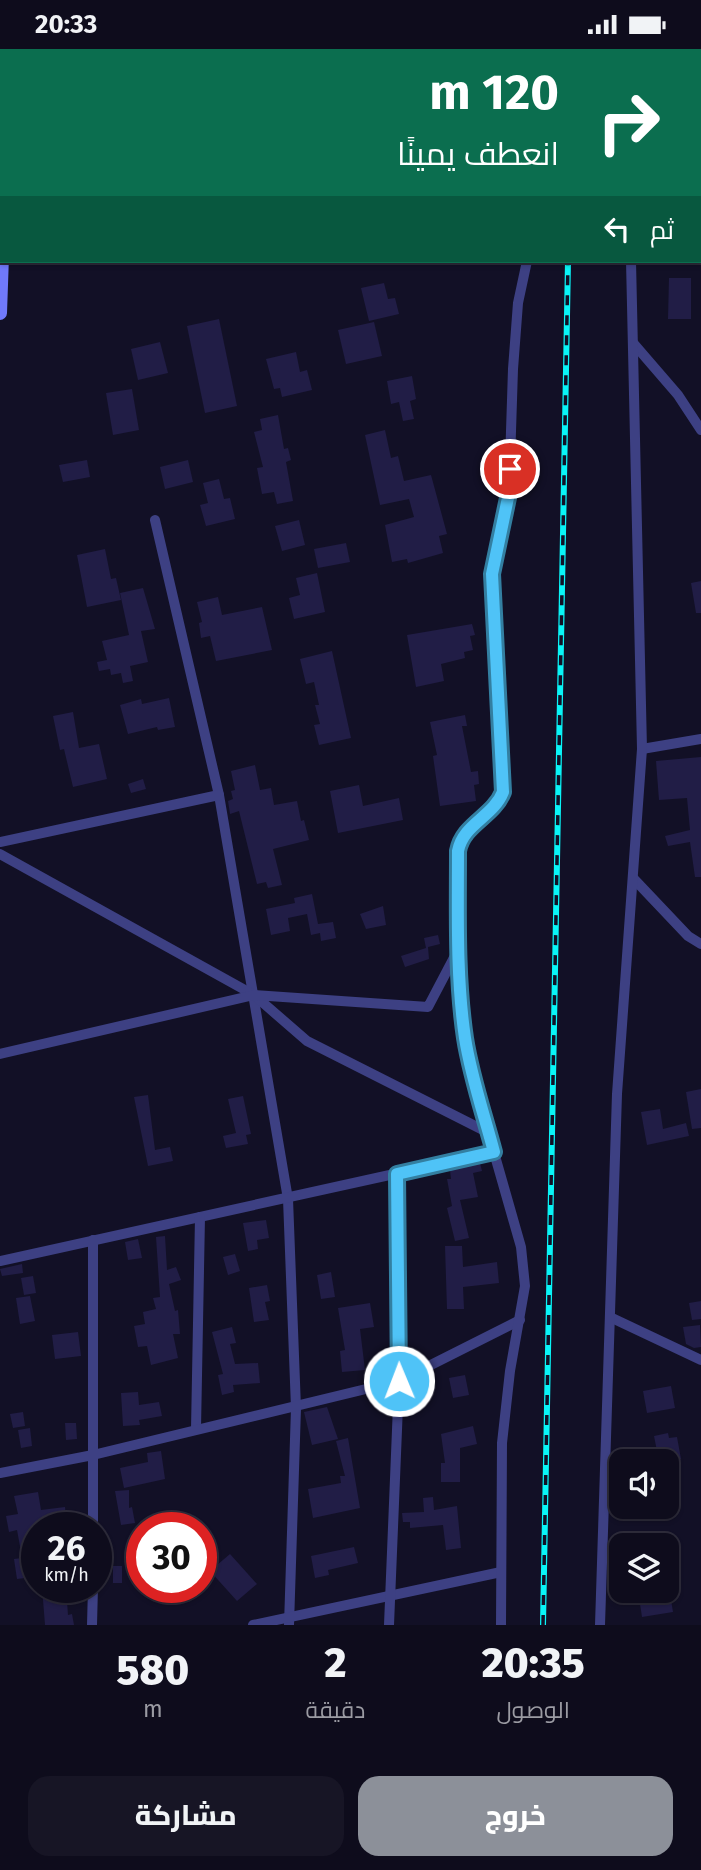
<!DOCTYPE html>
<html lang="ar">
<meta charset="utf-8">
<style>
body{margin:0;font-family:"Fira Sans",Cairo,sans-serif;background:#171525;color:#f1f3f6;direction:rtl;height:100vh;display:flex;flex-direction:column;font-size:26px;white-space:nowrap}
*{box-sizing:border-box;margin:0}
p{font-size:23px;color:#9b9ba3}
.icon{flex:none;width:38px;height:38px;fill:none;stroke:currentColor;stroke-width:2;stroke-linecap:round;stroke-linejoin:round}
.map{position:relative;height:1576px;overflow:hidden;direction:ltr}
.sheet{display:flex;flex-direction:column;background:#0e0c1c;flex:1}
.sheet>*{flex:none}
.guide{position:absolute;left:0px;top:0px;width:702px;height:214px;box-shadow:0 2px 5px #0004,0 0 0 2px #2e2c3b;direction:rtl;background:#0b6e4f;color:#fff;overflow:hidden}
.fabs{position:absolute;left:609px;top:1400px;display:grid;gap:14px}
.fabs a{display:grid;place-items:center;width:70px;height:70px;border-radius:14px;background:#0e0c1c;box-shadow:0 2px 5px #0004,0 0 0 2px #2e2c3b;font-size:35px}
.speed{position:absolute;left:21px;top:1463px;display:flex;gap:14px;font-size:35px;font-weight:700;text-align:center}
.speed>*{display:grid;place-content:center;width:91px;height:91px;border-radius:50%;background:#0e0c1c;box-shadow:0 2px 5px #0004,0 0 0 2px #2e2c3b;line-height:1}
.speed small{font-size:18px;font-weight:400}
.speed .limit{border:10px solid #d22;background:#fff;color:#111}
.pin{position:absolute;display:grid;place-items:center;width:60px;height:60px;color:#fff;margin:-30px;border:4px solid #fff;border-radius:50%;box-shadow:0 2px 7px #0007}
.me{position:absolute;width:77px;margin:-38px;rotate:359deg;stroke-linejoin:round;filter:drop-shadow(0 0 5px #0008)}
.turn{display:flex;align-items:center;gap:24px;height:147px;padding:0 28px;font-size:32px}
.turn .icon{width:91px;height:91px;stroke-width:2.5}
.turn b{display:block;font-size:49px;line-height:60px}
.then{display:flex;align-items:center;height:66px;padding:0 28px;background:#0003;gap:14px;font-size:26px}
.eta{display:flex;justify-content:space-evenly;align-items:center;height:119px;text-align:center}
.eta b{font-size:42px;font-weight:800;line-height:49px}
.button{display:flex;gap:14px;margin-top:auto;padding:14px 28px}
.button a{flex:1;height:80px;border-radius:21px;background:#8c9099;color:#fff;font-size:28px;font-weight:800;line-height:80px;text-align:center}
.button a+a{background:#171525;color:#f1f3f6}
.status{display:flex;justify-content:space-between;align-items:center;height:49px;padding:0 35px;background:#0e0c1c;direction:ltr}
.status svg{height:19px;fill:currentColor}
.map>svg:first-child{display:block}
.building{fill:#211d46}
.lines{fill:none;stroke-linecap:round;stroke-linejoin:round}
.street{stroke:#3d4083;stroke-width:10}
.secondary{stroke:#7079fa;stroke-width:14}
.rail-casing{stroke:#09f4f7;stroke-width:6}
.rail{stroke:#121026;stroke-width:3.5;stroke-dasharray:10;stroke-linecap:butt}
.route-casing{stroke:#337fa1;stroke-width:18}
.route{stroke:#4fc3f7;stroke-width:12}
</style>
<div class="status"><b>20:33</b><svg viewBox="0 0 49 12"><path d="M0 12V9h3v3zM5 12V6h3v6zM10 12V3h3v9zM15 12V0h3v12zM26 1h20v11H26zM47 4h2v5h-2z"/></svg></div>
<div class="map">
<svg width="701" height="1576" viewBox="0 0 701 1576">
<rect width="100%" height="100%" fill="#121026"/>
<g class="building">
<path d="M669 229H691V270H668Z"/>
<path d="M384 234 388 250 395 249 399 265 369 272 361 239Z"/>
<path d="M219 270 237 357 205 364 187 277Z"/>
<path d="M374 273 382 307 346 315 338 281Z"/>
<path d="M160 293 168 324 138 331 131 300Z"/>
<path d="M296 303 300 323 307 321 312 341 282 348 280 339 274 340 266 310Z"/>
<path d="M412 327 416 350 410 352 414 370 403 372 399 353 391 355 387 332Z"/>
<path d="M132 340 139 381 113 386 106 344Z"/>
<path d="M278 366 284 400 288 399 291 411 286 413 293 452 277 455 274 443 262 445 257 419 263 418 254 383 262 381 260 370Z"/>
<path d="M385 381 391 409 398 407 404 432 431 426 447 485 439 487 443 504 408 514 407 510 392 513 385 476 414 468 409 450 380 456 365 386Z"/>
<path d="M87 411 90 428 63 433 59 416Z"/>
<path d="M188 411 193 433 165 440 160 418Z"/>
<path d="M219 430 224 450 230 449 235 470 206 477 200 456 208 454 203 434Z"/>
<path d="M299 471 305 496 282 502 275 477Z"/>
<path d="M346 494 350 513 318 519 314 500Z"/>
<path d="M105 500 111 530 116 529 121 551 87 558 77 506Z"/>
<path d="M317 524 325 563 294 570 289 549 300 546 296 529Z"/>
<path d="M701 532V564H696L691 534Z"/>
<path d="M143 539 155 580 141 582 148 613 130 617 133 632 123 634 121 624 111 626 110 620 99 622 97 613 107 611 102 592 129 586 120 544Z"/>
<path d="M218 548 222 566 262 558 272 601 216 612 210 587 201 589 199 574 202 573 197 553Z"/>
<path d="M472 575 475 586 470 587 473 601 464 603 465 609 441 615 444 632 416 638 407 586Z"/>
<path d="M332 602 351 689 319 696 314 676 320 675 315 656H319L314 633 306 635 300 610Z"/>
<path d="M169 649 175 678 158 681 157 678 128 685 120 656 141 650 142 655Z"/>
<path d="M73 663 79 699 99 695 107 730 73 738 64 700 60 701 53 667Z"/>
<path d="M465 666 467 677H462L471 723 478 722 479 735 474 736 476 752 440 757 433 707 437 706 430 673Z"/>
<path d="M701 708V828H695L690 793 668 797 665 787 690 781 687 749 659 751 656 712Z"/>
<path d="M255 716 260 741 271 739 274 756 297 752 301 772 304 771 309 791 273 800 282 836 268 839 266 833 257 835 239 762 230 765 228 752 233 750 231 742 235 741 231 722Z"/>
<path d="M143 730 146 740 131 744 128 735Z"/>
<path d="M359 736 363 757 399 749 403 771 338 784 330 742Z"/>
<path d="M312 845 318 875 333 873 336 889 321 892 320 884 311 886 307 865 288 869 290 882 271 886 266 860 295 854 294 849Z"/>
<path d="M383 857 386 876 366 880 360 865Z"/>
<path d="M438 886 440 895 428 898 429 910 405 918 401 907 426 899 424 889Z"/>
<path d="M701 1040V1079L692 1080 686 1043Z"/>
<path d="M148 1046 155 1101 170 1098 173 1112 148 1117 134 1048Z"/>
<path d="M243 1047 251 1085 246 1086 248 1095 226 1099 223 1087 236 1084 228 1050Z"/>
<path d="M660 1060 663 1080 686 1074 689 1087 647 1096 641 1063Z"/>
<path d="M480 1114 482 1122 473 1124 478 1148 460 1151 469 1189 455 1192 447 1159 452 1157 447 1130H451L450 1121Z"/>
<path d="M266 1171 269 1189 257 1191 258 1200 248 1202 243 1174Z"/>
<path d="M165 1187 167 1221 176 1218 181 1231 169 1235 175 1262 178 1261 180 1285H173L178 1309 151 1316 147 1297 138 1298 134 1277 145 1275 143 1263 156 1260 153 1249 160 1248 156 1188Z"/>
<path d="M138 1190 142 1209 128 1211 125 1193Z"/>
<path d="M445 1197H462L463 1218 497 1213 499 1234 463 1238 464 1260H447Z"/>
<path d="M235 1205 240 1222 228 1226 223 1208Z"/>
<path d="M22 1215 23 1224 2 1227 0 1220Z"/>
<path d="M331 1223 335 1248 321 1250 317 1226Z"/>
<path d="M33 1227 36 1244 24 1246 21 1229Z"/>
<path d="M267 1236 270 1252 265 1253 269 1271 254 1273 249 1239Z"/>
<path d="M30 1247 35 1272 20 1275 16 1249Z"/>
<path d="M701 1252V1270L692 1271 689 1254Z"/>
<path d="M370 1254 374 1278 360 1280 365 1321 342 1323 340 1302 345 1301 338 1259Z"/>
<path d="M700 1276 701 1298 694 1299 686 1295 683 1278Z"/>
<path d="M232 1278 236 1294 230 1295 235 1315 258 1314 260 1334 233 1336 234 1343 222 1346 218 1326 223 1325 212 1283Z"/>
<path d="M78 1283 81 1307 55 1310 52 1286Z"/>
<path d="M465 1326 469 1346 453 1349 449 1329Z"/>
<path d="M671 1337 675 1359 647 1364 643 1342Z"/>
<path d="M138 1343 139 1356 159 1353 162 1367 139 1371 140 1376 123 1377 121 1344Z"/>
<path d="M327 1358 338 1390 312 1396 304 1363Z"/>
<path d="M23 1363 25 1377 13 1379 10 1365Z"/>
<path d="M65 1374H76L77 1390 66 1391Z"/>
<path d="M473 1377 477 1395 460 1399V1433H441V1414H445L441 1385Z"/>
<path d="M30 1379 32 1397 21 1399 18 1381Z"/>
<path d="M668 1384 669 1389 677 1388 681 1410 659 1412 654 1387Z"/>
<path d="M348 1389 360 1459 313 1469 308 1440 341 1434 340 1427H345L336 1392Z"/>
<path d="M161 1402 165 1430 124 1439 120 1419 148 1413 147 1404Z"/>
<path d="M129 1441V1459L132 1458 135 1474 121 1476 115 1442Z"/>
<path d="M38 1443 41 1461 65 1458 67 1479H30L35 1505 22 1508 17 1481 9 1483 6 1467 18 1465 14 1447Z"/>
<path d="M433 1448 434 1461 457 1457 461 1499 446 1501 443 1476 410 1479V1473H403L402 1464 424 1463 423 1449Z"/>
<path d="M354 1498 358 1514 328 1521 329 1526 315 1529 311 1507Z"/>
<path d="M230 1505 257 1535 237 1552 210 1522Z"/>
<path d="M30 1508 33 1528 17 1530 14 1510Z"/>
<rect x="113" y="1517" width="9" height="17"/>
<path d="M42 1538H66L68 1566 72 1565 74 1576H45Z"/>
<path d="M670 1545 673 1563 642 1568 640 1555 651 1553 650 1548Z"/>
</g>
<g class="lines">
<g class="street">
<path d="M482 0V2"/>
<path d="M627 0V2"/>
<path d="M634 295 678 346 701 381"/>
<path d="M155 471 219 746 288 1150 296 1359 289 1576"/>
<path d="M642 700 701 690"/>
<path d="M0 793 219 746"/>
<path d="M0 805 254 946 307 992 489 1084"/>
<path d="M633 829 688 887 701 895"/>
<path d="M0 1005 254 946 428 958 459 899"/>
<path d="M0 1212 494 1103"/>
<path d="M612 1269 701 1311"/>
<path d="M196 1380 200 1168"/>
<path d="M0 1424 93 1406 399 1332 520 1271"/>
<path d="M93 1479V1191"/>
<path d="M92 1576 93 1538"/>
<path d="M253 1576 501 1523"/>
<path d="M389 1576 399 1332 397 1125"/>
<path d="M501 1576 502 1394 510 1322 525 1237 521 1198 471 1023 465 988 458 873V802L466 783 498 755 503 743 492 525 509 444 513 320 518 254 527 212"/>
<path d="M600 1576 617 1045 642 700 631 212"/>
</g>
<g class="secondary">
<path d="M8 2V0"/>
<path d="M0 264 2 207"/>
</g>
<defs>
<g id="rail">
<path d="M572 2V0"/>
<path d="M543 1576 568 212"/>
</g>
</defs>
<use href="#rail" class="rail-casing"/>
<use href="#rail" class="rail"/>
</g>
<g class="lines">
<defs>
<path id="route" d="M399 1332 397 1125 494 1103C484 1065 471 1028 465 989 456 928 458 864 458 802 463 775 493 768 503 743L492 525 509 444 510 420"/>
</defs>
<use href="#route" class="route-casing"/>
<use href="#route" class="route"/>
</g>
</svg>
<div class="fabs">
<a><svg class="icon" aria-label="sound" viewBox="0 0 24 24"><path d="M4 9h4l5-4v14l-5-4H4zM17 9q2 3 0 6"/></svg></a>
<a><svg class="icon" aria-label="layers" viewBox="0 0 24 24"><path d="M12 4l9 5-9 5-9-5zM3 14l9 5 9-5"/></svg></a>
</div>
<div class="speed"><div>26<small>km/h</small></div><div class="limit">30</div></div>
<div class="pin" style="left:510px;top:420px;background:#d93025"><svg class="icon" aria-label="arrive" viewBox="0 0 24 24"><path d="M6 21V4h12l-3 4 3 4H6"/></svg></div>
<svg class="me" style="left:399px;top:1332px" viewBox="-20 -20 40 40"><circle r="17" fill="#4fc3f7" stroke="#fff" stroke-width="3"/><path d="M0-11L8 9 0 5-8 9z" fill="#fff"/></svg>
<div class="guide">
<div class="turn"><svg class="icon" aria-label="right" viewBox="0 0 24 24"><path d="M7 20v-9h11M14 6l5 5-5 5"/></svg><div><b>120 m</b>انعطف يمينًا</div></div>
<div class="then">ثم<svg class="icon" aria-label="left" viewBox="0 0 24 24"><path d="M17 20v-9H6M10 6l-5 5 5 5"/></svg></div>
</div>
</div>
<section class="sheet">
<div class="eta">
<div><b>20:35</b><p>الوصول</p></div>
<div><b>2</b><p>دقيقة</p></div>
<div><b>580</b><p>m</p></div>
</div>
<div class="button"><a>خروج</a><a>مشاركة</a></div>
</section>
